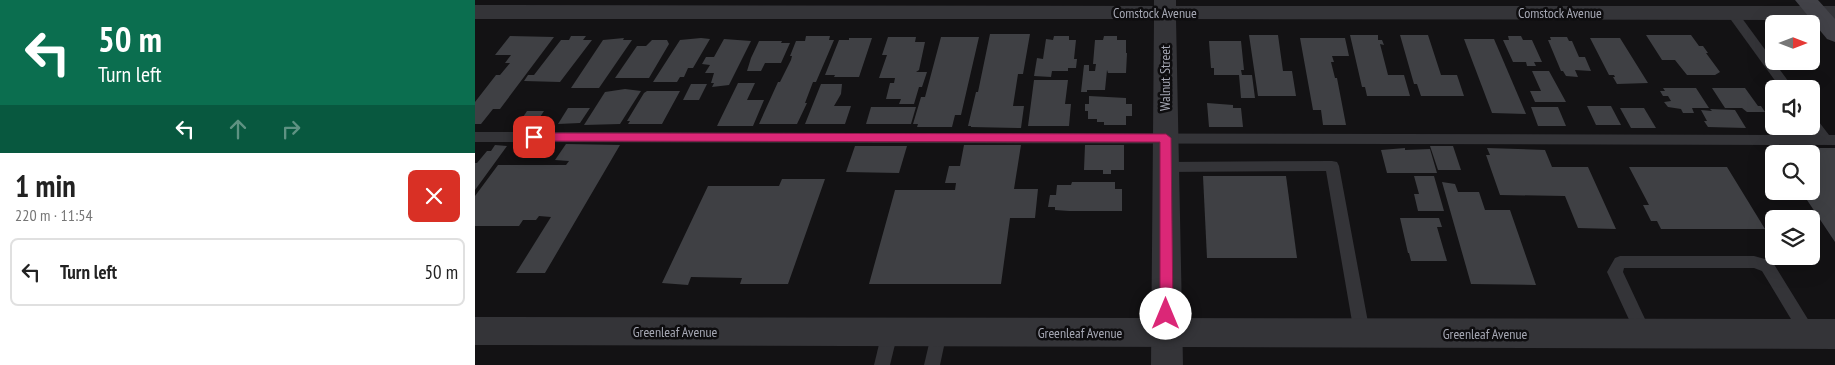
<!DOCTYPE html>
<meta charset="utf-8">
<style>
body{margin:0;font-family:"PT Sans Narrow",sans-serif;background:#f2f2f2;color:#222;height:100vh;display:flex;flex-direction:column;font-size:19px;white-space:nowrap}
*{box-sizing:border-box;margin:0}
p{font-size:16px;color:#767676}
.icon{flex:none;width:28px;height:28px;fill:none;stroke:currentColor;stroke-width:2;stroke-linecap:round;stroke-linejoin:round}
.map{position:relative;flex:1;overflow:hidden}
.side{display:flex;flex-direction:column;background:#fff;width:475px}
.side>*{flex:none}
.guide{background:#0b6e4f;color:#fff;overflow:hidden}
.needle{width:32px;rotate:90deg}
.controls{position:absolute;left:1290px;top:15px;display:grid;gap:10px}
.controls a{display:grid;place-items:center;width:55px;height:55px;border-radius:8px;background:#fff;box-shadow:0 5px 20px #0002;font-size:25px}
.pin{position:absolute;display:grid;place-items:center;width:42px;height:42px;color:#fff;margin:-21px;border-radius:10px;box-shadow:0 2px 8px #0006}
.me{position:absolute;width:55px;margin:-28px;rotate:0deg;stroke-linejoin:round;filter:drop-shadow(0 0 4px #0008)}
.turn{display:flex;align-items:center;gap:18px;height:105px;padding:0 15px;font-size:22px}
.turn .icon{width:65px;height:65px;stroke-width:2.5}
.turn b{display:block;font-size:35px;line-height:42px}
.lanes{display:flex;align-items:center;height:48px;padding:0 15px;background:#0003;justify-content:center;gap:25px;direction:ltr}
.lanes .off{opacity:.35}
.round{display:grid;place-items:center;flex:none;width:52px;height:52px;border-radius:8px;background:#f2f2f2}
.summary{display:flex;align-items:center;justify-content:space-between;height:85px;padding:0 15px}
h1{font-size:30px;font-weight:700;line-height:38px}
ul{padding:0;list-style:none}
li{display:flex;align-items:center;gap:15px;height:68px;margin:0 10px 8px;padding:0 5px;border:2px solid #e0e0e0;border-radius:8px}
li div{flex:1}
li b{display:block;font-size:19px}
li em{font-style:normal}
main{display:flex;flex:1;min-height:0}
.map>svg:first-child{display:block}
.building{fill:#3f4044}
.lines{fill:none;stroke-linecap:round;stroke-linejoin:round}
.service{fill:#343438;fill-rule:evenodd}
.minor{fill:#343438;fill-rule:evenodd}
.tertiary{fill:#343438;fill-rule:evenodd}
.secondary{fill:#424248;fill-rule:evenodd}
.route{fill:#db2777;stroke:#8e194d}
.labels{text-anchor:middle;dominant-baseline:central;stroke-width:5;stroke-linejoin:round;paint-order:stroke}
.street-label{font-size:14px;fill:#a5a7b3;stroke:#0e0d0f}
</style>
<main>
<section class="side">
<div class="guide">
<div class="turn"><svg class="icon" aria-label="left" viewBox="0 0 24 24"><path d="M17 20v-9H6M10 6l-5 5 5 5"/></svg><div><b>50 m</b>Turn left</div></div>
<div class="lanes"><svg class="icon" aria-label="left" viewBox="0 0 24 24"><path d="M17 20v-9H6M10 6l-5 5 5 5"/></svg><svg class="icon off" aria-label="ahead" viewBox="0 0 24 24"><path d="M12 20V5M6 11l6-6 6 6"/></svg><svg class="icon off" aria-label="right" viewBox="0 0 24 24"><path d="M7 20v-9h11M14 6l5 5-5 5"/></svg></div>
</div>
<div class="summary"><div><h1>1 min</h1><p>220 m · 11:54</p></div><a class="round" style="background:#d93025;color:#fff"><svg class="icon" aria-label="close" viewBox="0 0 24 24"><path d="M6 6l12 12M18 6L6 18"/></svg></a></div>
<ul>
<li><svg class="icon" aria-label="left" viewBox="0 0 24 24"><path d="M17 20v-9H6M10 6l-5 5 5 5"/></svg><div><b>Turn left</b></div><em>50 m</em></li>
</ul>
</section>
<div class="map">
<svg width="1360" height="365" viewBox="0 0 1360 365">
<rect width="100%" height="100%" fill="#131214"/>
<g class="building">
<path d="M515 34H555L548 74H543L538 106H549L546 128 496 127V126H493L501 92H503Z"/>
<path d="M774 35H803L808 71H817L821 96H783Z"/>
<path d="M875 35H903V40H907L909 45 905 44 913 75H929L935 96H892L890 87H887Z"/>
<path d="M925 35H953L966 75H982L989 96H946L942 84H939Z"/>
<path d="M1171 35H1216L1224 46H1228L1233 53H1231L1245 72 1240 75H1212L1200 60H1187Z"/>
<path d="M35 36 79 37 25 109H18L6 124H0V102L21 75H25L35 63H30L36 55H20Z"/>
<path d="M96 36H111L108 40H117L85 82 49 81 53 75H59L86 40H94Z"/>
<path d="M331 36H355L354 40H359L341 82H338L330 103H332L322 124H284L303 82H305L316 60 317 56H315L321 41H330Z"/>
<path d="M579 36H594V40H601L599 59H602L601 68H593V71H577L576 77 559 76 562 58 568 59 571 39 578 40Z"/>
<path d="M629 36H642V40H651V53H652L651 73H633L632 70 630 90H612V92H606L609 65H614V71H620L621 64H618L620 40H628Z"/>
<path d="M1033 36H1046L1048 40H1057L1067 62H1059L1061 66H1052L1051 62H1038L1028 40H1034Z"/>
<path d="M413 37H441L440 42H450L444 70 441 72H452L447 87H444L439 104H424L426 99H411L415 83H419L420 78H404L412 55H407Z"/>
<path d="M466 37H504L486 115H480L477 127H442L443 124H438L446 97H450Z"/>
<path d="M1075 37H1092L1094 41H1097L1104 57H1110L1116 71 1100 70 1103 77 1091 76 1088 71H1086L1073 40H1076Z"/>
<path d="M149 38 148 40H157L124 88H96L128 40Z"/>
<path d="M226 38 235 39 218 68H213L209 77H205L202 82H178L205 40Z"/>
<path d="M374 38H397L384 77H359L360 75H350L364 40H374Z"/>
<path d="M825 38H870L874 56H857L859 62H856L860 78H862L871 125H848L846 110H838Z"/>
<path d="M1115 38H1145L1173 83 1142 84 1138 77H1140L1139 75H1134Z"/>
<path d="M249 39 276 41 254 85 237 87 239 83H236L239 73H230L235 65 227 64 231 57H239Z"/>
<path d="M989 39H1019L1051 114 1017 113Z"/>
<path d="M177 40H192L194 44 174 78H140L162 46H171Z"/>
<path d="M284 41H307L306 43H315L306 63H290L286 71H272L276 58Z"/>
<path d="M734 41H766L769 70H766L767 75H777L780 98H766L764 75H739V68H736Z"/>
<path d="M1057 71H1074L1091 102H1060L1055 91H1066Z"/>
<path d="M559 80H593L590 104H596L594 126H553Z"/>
<path d="M263 83H280L272 100H289L278 126H242Z"/>
<path d="M216 84H232L224 100H208Z"/>
<path d="M346 84H367L366 94 359 106H376L370 124H330Z"/>
<path d="M1188 88H1221L1234 108H1217L1219 113H1208L1206 109 1193 107 1189 102 1196 101 1193 96H1188L1185 91H1190Z"/>
<path d="M1237 88H1270L1283 106H1286L1290 112H1272L1267 108H1250Z"/>
<path d="M150 89 166 91 145 124 109 125 130 92Z"/>
<path d="M172 91H205L187 124H153L155 121H152L169 93Z"/>
<path d="M614 96 651 98V104H657V116H651V125H629V122H622V119H613V111H610V104H614Z"/>
<path d="M732 103 758 105V108H766L768 127H734Z"/>
<path d="M1112 106H1136L1146 125H1121Z"/>
<path d="M396 107H441L436 124H391Z"/>
<path d="M1056 107H1083L1091 126H1063Z"/>
<path d="M93 108H115L105 123 83 124Z"/>
<path d="M1145 108H1169L1181 128H1156Z"/>
<path d="M1235 109 1260 110 1271 128 1233 127 1229 121H1232L1226 110 1237 111Z"/>
<path d="M52 111H69L61 123H44Z"/>
<path d="M91 144 145 145 70 273H41L76 217 64 216 61 220H48L44 226H0V196L23 165H91L94 161 80 160Z"/>
<path d="M20 145 32 146 0 190V163H2L12 151H16Z"/>
<path d="M489 145H546L539 189H563L560 218H535L526 284H394L420 190H480L481 183H470L474 166H485Z"/>
<path d="M610 145H649V170H636V174H628V170H609Z"/>
<path d="M380 146H432L424 173 371 172Z"/>
<path d="M955 146H978L986 170H963Z"/>
<path d="M930 148V150L955 149 962 173H912L906 150Z"/>
<path d="M1012 148 1070 150 1077 167H1113L1141 229 1103 228 1090 196 1025 195 1011 155H1015Z"/>
<path d="M1297 148H1360V242L1326 191H1336V154H1301Z"/>
<path d="M1154 167H1252L1290 229H1186L1182 221H1176L1168 205H1174Z"/>
<path d="M728 176H811L822 258H732Z"/>
<path d="M939 176H959L969 211H943L939 194H944Z"/>
<path d="M307 179H350L313 284H265L267 278 216 277 213 285 187 283 233 186H304Z"/>
<path d="M597 182H640V189H647V211H594L580 210V207H573L575 195H581L582 185H596Z"/>
<path d="M967 182 980 184 983 192H1004L1010 210H1035L1061 285 996 284Z"/>
<path d="M925 218H964L967 227H962L972 261H936L934 253H933Z"/>
</g>
<g class="lines">
<g class="service">
<path d="M1257 9 1261 10 1319 89H1306L1251 13Z"/>
<path d="M1336 116 1341 118 1354 135H1360V145L0 142V132L1339 135 1333 126H1336Z"/>
<path d="M857 161 862 162 864 166 895 333 893 338 887 340 881 338 879 333 851 171 691 172 686 171 684 167 686 163 691 162Z"/>
<path d="M1145 256H1279L1297 261 1342 334 1340 339 1334 341 1328 339 1287 271 1279 268H1149L1148 272 1177 334 1175 339 1169 341 1163 339 1132 272 1140 258Z"/>
<path d="M415 325 421 327 423 332 415 365H399L407 332 409 327Z"/>
<path d="M464 325 470 327 472 332 465 365H449L458 327Z"/>
</g>
<path class="minor" d="M679 0H701V6H1360V20L701 19 708 365H676L679 19H0V5L679 6Z"/>
<path class="tertiary" d="M0 317 1360 319V349L0 345Z"/>
<path class="secondary" d="M1320 0H1343L1360 19V42L1352 39Z"/>
</g>
<path class="route" d="M59 133 691 134 696 138 698 314 696 318 691 320 687 318 685 314V142L59 141 54 137Z"/>
<g class="labels">
<g class="street-label">
<text x="680" y="13">Comstock Avenue</text>
<text x="1085" y="13">Comstock Avenue</text>
<text transform="translate(690 78) rotate(-90)">Walnut Street</text>
<text x="200" y="332">Greenleaf Avenue</text>
<text x="605" y="333">Greenleaf Avenue</text>
<text x="1010" y="334">Greenleaf Avenue</text>
</g>
</g>
</svg>
<div class="controls">
<a><svg class="needle" viewBox="-14 -14 28 28"><path d="M0-13l5 13h-10z" fill="#e53935"/><path d="M0 13l5-13h-10z" fill="#767676"/></svg></a>
<a><svg class="icon" aria-label="sound" viewBox="0 0 24 24"><path d="M4 9h4l5-4v14l-5-4H4zM17 9q2 3 0 6"/></svg></a>
<a><svg class="icon" aria-label="search" viewBox="0 0 24 24"><circle cx="10" cy="10" r="6"/><path d="M15 15l6 6"/></svg></a>
<a><svg class="icon" aria-label="layers" viewBox="0 0 24 24"><path d="M12 4l9 5-9 5-9-5zM3 14l9 5 9-5"/></svg></a>
</div>
<div class="pin" style="left:59px;top:137px;background:#d93025"><svg class="icon" aria-label="arrive" viewBox="0 0 24 24"><path d="M6 21V4h12l-3 4 3 4H6"/></svg></div>
<svg class="me" style="left:691px;top:314px" viewBox="-20 -20 40 40"><circle r="19" fill="#fff"/><path d="M0-13L10 11 0 6-10 11z" fill="#db2777"/></svg>
</div>
</main>
